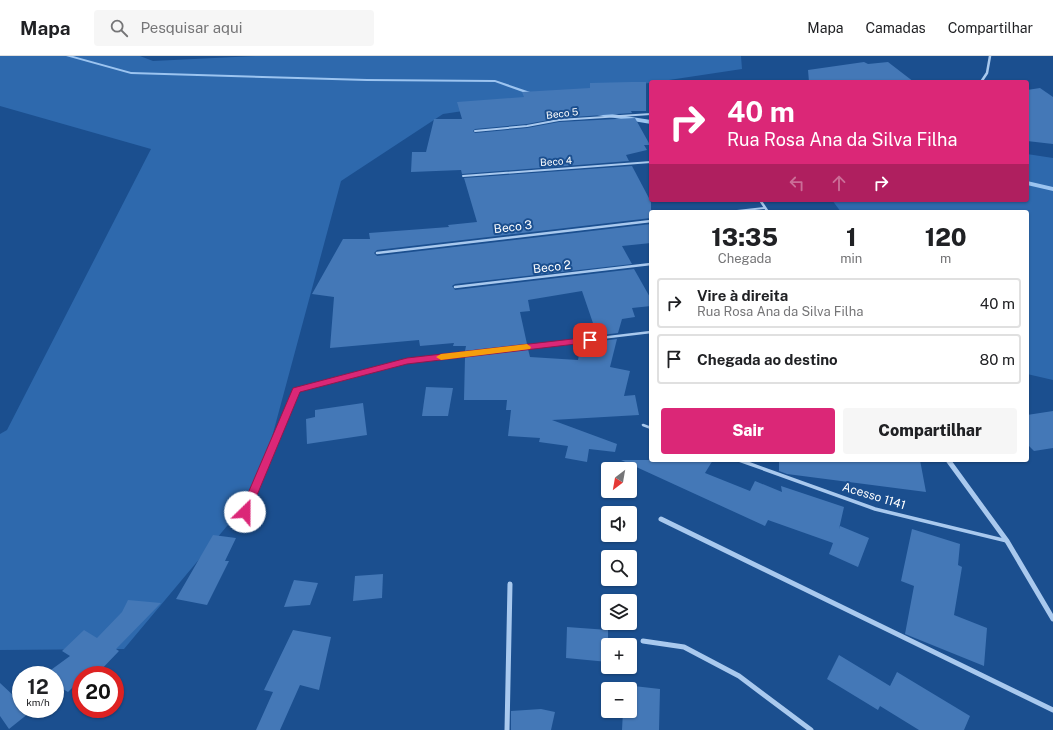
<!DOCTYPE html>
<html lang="pt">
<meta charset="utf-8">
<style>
body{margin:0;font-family:"Public Sans",sans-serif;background:#f6f6f6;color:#202124;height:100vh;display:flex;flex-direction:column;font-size:15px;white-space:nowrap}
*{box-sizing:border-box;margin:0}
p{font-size:13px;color:#757577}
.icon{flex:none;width:22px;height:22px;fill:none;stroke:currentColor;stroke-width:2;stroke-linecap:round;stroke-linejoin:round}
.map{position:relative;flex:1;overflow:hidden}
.drawer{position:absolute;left:649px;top:154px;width:380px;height:252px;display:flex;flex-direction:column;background:#fff;border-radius:4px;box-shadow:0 1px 3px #0004}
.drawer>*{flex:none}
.banner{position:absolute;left:649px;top:24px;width:380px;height:122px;border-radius:4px;box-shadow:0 1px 3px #0004;background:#db2777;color:#fff;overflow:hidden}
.needle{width:26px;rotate:211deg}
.buttons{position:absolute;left:601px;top:406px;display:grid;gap:8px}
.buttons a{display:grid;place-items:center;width:36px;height:36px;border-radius:4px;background:#fff;box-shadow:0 1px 3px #0004;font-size:20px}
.speed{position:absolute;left:12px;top:610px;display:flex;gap:8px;font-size:20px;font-weight:700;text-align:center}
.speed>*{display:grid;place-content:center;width:52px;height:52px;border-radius:50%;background:#fff;box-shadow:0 1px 3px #0004;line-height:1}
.speed small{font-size:10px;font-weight:400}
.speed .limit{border:6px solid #d22;background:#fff;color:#111}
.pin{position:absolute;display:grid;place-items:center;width:34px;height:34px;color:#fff;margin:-17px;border-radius:8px;box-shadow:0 2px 6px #0006}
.me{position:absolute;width:44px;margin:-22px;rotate:23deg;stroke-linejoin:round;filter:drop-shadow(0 0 3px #0008)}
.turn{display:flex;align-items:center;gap:14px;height:84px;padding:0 12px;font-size:18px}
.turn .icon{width:52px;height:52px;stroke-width:2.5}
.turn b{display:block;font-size:28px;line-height:34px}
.lanes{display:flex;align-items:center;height:38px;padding:0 12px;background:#0003;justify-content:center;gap:20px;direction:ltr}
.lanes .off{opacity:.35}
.eta{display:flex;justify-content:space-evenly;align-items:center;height:68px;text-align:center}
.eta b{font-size:24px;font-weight:800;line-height:28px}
.cta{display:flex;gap:8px;margin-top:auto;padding:8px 12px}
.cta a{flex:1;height:46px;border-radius:4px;background:#db2777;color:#fff;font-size:16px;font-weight:800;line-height:46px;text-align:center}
.cta a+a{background:#f6f6f6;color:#202124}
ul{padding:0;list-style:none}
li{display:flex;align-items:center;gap:12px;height:50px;margin:0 8px 6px;padding:0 4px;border:2px solid #e0e0e0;border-radius:4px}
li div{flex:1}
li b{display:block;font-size:15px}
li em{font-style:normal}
header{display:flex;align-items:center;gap:24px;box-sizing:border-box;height:56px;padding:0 20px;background:#fff;border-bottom:1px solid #e0e0e0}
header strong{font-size:19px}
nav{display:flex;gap:22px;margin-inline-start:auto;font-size:14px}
.search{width:280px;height:36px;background:#f6f6f6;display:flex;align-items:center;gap:10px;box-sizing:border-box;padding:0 14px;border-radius:4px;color:#757577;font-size:15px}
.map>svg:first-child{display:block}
.green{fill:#2e69ad}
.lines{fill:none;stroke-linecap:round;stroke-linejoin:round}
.stream{fill:#9cc4f0;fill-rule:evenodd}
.building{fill:#4478b7}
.lane-far2{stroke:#a9c9ee;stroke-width:2}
.lane-far1{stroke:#a9c9ee;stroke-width:2.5}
.lane{stroke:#a9c9ee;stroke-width:3.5}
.street-far1{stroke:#a9c9ee;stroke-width:2.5}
.street{stroke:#a9c9ee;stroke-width:5}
.route{fill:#db2777;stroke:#8e194d}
.slow{fill:#f59e0b}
.labels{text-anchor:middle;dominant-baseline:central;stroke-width:4;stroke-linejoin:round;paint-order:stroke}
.far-street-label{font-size:10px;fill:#fff;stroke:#1b4f8f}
.street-label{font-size:12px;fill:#fff;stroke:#1b4f8f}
</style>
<header>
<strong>Mapa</strong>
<div class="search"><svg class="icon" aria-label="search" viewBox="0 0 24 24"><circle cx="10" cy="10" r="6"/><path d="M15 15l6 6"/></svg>Pesquisar aqui</div>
<nav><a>Mapa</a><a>Camadas</a><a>Compartilhar</a></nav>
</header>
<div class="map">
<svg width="1053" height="674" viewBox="0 0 1053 674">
<rect width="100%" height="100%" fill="#1b4f8f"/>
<g class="green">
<path d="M0 0H140L153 5 255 0H741L742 13 443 58 341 125 258 433 124 593 0 594V378L7 374 151 93 0 50Z"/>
<path d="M1027 98 1053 102V324L1027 318V156H841L832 144H1027Z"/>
</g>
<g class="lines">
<g class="stream">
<path d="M66 0H73L131 16 367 23 495 24 539 39 534 40 495 26 367 25 131 18Z"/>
<path d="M593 55 651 64V68L591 58 590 57Z"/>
<path d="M1027 125 1053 131V135L1027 129Z"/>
</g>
</g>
<g class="building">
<path d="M864 6 868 8 888 6 914 26H809L808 14Z"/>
<path d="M631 26H646V55H631L632 57 559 62 527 68 475 73 473 75 475 77 527 72 559 66 635 62 650 89H644L647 94 626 99 629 105 462 118 461 114 411 116 412 96H426L434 63H462L457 46 524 41 522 36 590 32V27Z"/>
<path d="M1040 32 1053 41V88L1027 85V34Z"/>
<path d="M632 110 651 146V162L377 194 374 197 377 200 651 168V187L622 190 632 208 455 228 452 230 455 234 634 213 651 243V250L632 252 635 261 622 263 618 277 594 280 595 273 582 235 528 244 530 255 520 256 527 288 465 295 466 290H453L454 287 420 290 419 284 330 292 334 241 312 238 343 183H370L369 177 449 171 448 169 477 166 464 122Z"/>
<path d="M617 283 610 311 630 315 624 340 635 339 639 359 552 364 617 388 615 396 589 393 587 406 565 402 568 390 539 386 540 382 508 380 511 354H506L507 344H464L465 301 528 293 530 301 578 304 579 299 592 301 593 286Z"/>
<path d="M426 331 453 332 448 360H422Z"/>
<path d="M363 347 367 379 307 388 306 363 315 361V354Z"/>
<path d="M1053 355V392L1034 395 1027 388V359Z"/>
<path d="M621 404H713L705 417 750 435 755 425 782 436 781 430 844 451 839 473 840 470 869 482 858 511 829 498 833 487 768 464 765 470Z"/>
<path d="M779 404H920L926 436 787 418 779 415Z"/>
<path d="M912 473 960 488 958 509 962 511 954 559 987 572 984 610 905 578 914 530 901 525Z"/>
<path d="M213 479 236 482 225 505H229L207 549 176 543Z"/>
<path d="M383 518 382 542 353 545 355 520Z"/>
<path d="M294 524 318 527 310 549 284 551Z"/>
<path d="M128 544 161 547 116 593 119 595 96 619H81V623L68 636 61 632 55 637V619H44L70 600 62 595 84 574 97 582 122 556Z"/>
<path d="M567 571 608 574V606L566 602Z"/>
<path d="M293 574 331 581 319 634 300 629 280 674H256L273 636 264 634Z"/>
<path d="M839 599 890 630 897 616 970 660 964 674H919L880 650 878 654 827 623Z"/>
<path d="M0 627 15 641 21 636V653H34L9 673 0 660Z"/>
<path d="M625 629 660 633 659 674H622L623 655H630V633H624Z"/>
<path d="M541 653 555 656 551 674H511V655Z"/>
</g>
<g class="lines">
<g class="lane-far2">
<path d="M475 75 527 70 559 64 651 58"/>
<path d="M463 120 651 106"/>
<path d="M728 156 765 152"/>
</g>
<g class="lane-far1">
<path d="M377 197 651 165"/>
<path d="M455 231 651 208"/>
<path d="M643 369 651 372"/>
<path d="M275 383 296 334 407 305 651 276"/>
</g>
<g class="lane">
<path d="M739 404 875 453 1007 485"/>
<path d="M245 456 276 382"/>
</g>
<g class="street-far1">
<path d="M981 26 987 17 990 0"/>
<path d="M760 144 768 156"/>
</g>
<g class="street">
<path d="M948 404 1007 485 1053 563"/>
<path d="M661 463 1053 654"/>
<path d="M643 585 684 591 739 620 811 674"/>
<path d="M507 674 510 528"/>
</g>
</g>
<path class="route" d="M590 281 594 284 593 286 407 308 300 336 250 456 248 460 245 461 241 460 240 456 293 332 407 302Z"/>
<path class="slow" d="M527 288 531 291 530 293 441 304 436 301 441 298Z"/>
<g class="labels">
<g class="far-street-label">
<text transform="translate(562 57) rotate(-7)">Beco 5</text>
<text transform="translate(556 105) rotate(-4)">Beco 4</text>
</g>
<g class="street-label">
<text transform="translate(513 171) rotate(-7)">Beco 3</text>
<text transform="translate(552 211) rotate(-7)">Beco 2</text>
<text transform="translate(874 440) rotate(17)">Acesso 1141</text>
</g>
</g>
</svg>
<div class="buttons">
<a><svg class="needle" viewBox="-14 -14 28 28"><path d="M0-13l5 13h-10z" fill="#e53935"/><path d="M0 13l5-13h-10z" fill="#757577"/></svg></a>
<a><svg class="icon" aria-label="sound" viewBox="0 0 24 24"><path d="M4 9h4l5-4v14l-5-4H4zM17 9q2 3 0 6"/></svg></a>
<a><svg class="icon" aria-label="search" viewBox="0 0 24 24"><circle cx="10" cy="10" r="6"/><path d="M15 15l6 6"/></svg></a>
<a><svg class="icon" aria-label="layers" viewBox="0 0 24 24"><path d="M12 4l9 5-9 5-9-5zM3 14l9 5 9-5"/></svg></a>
<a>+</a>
<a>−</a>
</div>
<div class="speed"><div>12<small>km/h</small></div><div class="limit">20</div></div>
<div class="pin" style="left:590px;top:284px;background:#d93025"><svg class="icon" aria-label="arrive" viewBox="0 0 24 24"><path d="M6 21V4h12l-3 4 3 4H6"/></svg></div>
<svg class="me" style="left:245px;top:456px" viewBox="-20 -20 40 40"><circle r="19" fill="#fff"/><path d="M0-13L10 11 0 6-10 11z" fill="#db2777"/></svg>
<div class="banner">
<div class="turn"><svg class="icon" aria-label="right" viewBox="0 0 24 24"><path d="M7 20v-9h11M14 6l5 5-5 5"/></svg><div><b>40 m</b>Rua Rosa Ana da Silva Filha</div></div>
<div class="lanes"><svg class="icon off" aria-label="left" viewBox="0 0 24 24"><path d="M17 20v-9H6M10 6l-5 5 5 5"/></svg><svg class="icon off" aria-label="ahead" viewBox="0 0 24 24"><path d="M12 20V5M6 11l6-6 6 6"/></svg><svg class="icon" aria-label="right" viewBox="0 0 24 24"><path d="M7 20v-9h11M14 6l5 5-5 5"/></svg></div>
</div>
<section class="drawer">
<div class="eta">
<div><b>13:35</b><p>Chegada</p></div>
<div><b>1</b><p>min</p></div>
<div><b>120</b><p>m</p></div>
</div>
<ul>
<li><svg class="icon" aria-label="right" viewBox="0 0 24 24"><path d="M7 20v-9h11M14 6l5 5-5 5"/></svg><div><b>Vire à direita</b><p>Rua Rosa Ana da Silva Filha</p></div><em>40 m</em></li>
<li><svg class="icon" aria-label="arrive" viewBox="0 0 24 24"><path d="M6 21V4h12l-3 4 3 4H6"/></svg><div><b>Chegada ao destino</b></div><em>80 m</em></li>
</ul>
<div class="cta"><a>Sair</a><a>Compartilhar</a></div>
</section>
</div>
